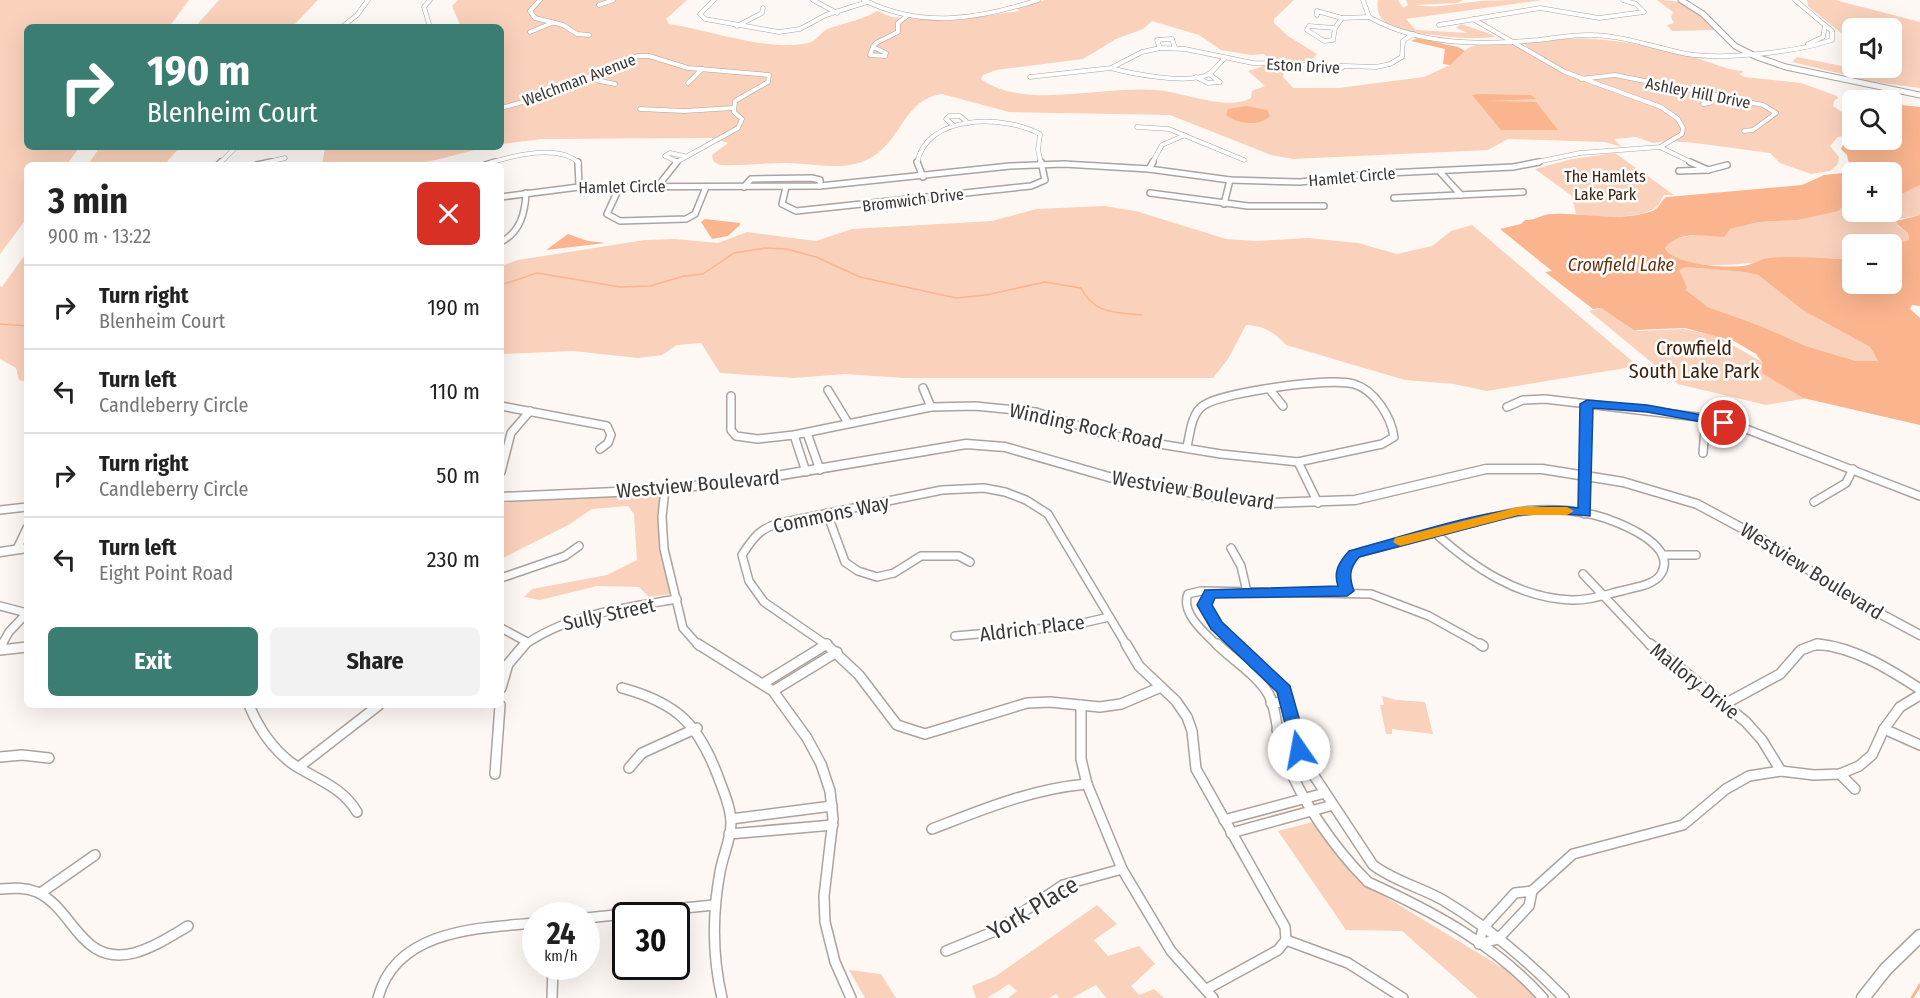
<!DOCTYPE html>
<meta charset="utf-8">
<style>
body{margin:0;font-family:"Fira Sans Condensed",sans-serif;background:#f2f2f2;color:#222;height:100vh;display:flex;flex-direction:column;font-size:22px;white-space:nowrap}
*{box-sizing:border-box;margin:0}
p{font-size:20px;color:#767676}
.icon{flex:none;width:33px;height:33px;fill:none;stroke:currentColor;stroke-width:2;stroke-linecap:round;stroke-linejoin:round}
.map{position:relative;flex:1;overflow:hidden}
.panel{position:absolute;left:24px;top:162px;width:480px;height:546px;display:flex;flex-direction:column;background:#fff;border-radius:9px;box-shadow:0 6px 24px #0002}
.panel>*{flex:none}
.banner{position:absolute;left:24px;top:24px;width:480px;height:126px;border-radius:9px;box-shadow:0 6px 24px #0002;background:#3b7e71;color:#fff;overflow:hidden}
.controls{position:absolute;left:1842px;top:18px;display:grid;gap:12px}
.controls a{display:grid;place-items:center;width:60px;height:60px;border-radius:9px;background:#fff;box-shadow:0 6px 24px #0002;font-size:30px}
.speed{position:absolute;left:522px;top:902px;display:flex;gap:12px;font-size:30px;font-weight:700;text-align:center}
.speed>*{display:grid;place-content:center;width:78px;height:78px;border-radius:50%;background:#fff;box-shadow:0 6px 24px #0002;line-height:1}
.speed small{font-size:15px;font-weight:400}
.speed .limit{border:3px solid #111;border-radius:9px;background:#fff;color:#111}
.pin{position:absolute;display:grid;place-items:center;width:51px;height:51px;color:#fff;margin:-26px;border:3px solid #fff;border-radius:50%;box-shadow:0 2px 6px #0007}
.me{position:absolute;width:66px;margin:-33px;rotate:348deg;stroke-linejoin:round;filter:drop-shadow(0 0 4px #0008)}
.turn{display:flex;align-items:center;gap:21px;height:126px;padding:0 24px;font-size:27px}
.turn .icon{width:78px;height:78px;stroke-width:2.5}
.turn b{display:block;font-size:42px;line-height:51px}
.round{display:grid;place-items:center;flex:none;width:63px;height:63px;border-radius:9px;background:#f2f2f2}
.summary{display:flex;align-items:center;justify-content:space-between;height:102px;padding:0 24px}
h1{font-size:36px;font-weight:700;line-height:45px}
.action{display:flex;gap:12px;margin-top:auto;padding:12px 24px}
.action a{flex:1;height:69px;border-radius:9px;background:#3b7e71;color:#fff;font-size:24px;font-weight:700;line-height:69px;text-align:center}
.action a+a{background:#f2f2f2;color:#222}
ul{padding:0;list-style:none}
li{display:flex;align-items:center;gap:18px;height:84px;padding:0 24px;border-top:2px solid #e0e0e0}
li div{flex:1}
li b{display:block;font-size:22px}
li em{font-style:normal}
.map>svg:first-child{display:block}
.green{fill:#fad1bb;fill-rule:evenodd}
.water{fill:#fab58f;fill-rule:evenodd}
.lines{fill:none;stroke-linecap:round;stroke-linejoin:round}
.stream-far1{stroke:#fab58f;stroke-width:1.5}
.stream{stroke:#fab58f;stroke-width:3}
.minor-far3-casing{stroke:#aca39e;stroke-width:5}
.minor-far2-casing{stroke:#aca39e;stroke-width:8}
.minor-far1-casing{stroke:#aca39e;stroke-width:10}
.minor-casing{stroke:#aca39e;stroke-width:12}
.tertiary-casing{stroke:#aca39e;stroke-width:11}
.secondary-far1-casing{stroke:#aca39e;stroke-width:7}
.secondary-casing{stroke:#aca39e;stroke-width:15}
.minor-far3{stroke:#fff;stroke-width:4}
.minor-far2{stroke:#fff;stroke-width:5}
.minor-far1{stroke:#fff;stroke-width:7}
.minor{stroke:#fff;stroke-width:9}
.tertiary{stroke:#fff;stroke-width:8}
.secondary-far1{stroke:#fff;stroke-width:5}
.secondary{stroke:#fff;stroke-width:12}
.route{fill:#1a73e8;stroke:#114b97;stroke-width:1.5}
.slow{fill:#f59e0b}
.labels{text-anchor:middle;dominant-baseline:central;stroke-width:5;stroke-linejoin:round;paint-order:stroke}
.far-street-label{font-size:16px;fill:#3a3735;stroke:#fff}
.far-park-label{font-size:16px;fill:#41200c;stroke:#fff}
.far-water-label{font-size:18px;font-style:italic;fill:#66300d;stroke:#fff}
.park-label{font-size:20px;fill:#41200c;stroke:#fff}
.street-label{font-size:20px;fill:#3a3735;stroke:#fff}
.near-street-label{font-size:24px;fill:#3a3735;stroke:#fff}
</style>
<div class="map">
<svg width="1920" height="998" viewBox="0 0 1920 998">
<rect width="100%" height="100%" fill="#fef8f5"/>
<g class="green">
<path d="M0 0H189L169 27H27V147H80L66 165H27V218L0 254Z"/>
<path d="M219 0H318L292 27H195Z"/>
<path d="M458 0H687L666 19 669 24C711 30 766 52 808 43 817 41 821 31 830 28 845 23 865 19 877 11L891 17 947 21 1019 11 1018 8 1045 0H1294L1274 19V23L1288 36 1317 54 1310 61H1285L1269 67 1284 72 1283 77 1293 88H1339L1424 77 1450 65 1468 48 1476 45H1513L1528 53 1532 51 1523 43C1586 33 1627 41 1689 56 1707 60 1722 69 1742 71L1744 72 1739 74 1745 77 1801 83 1837 96 1838 98 1834 101 1833 106 1852 119V134L1838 137 1830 146 1839 157 1838 164 1830 171 1811 174 1780 163 1770 153 1695 143 1668 141 1653 143 1636 137 1614 139 1622 147 1605 142 1508 139 1488 150 1293 159 1271 155 1170 115 1009 112 942 94C905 98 901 141 872 157 845 173 814 163 785 163 763 163 742 166 720 165L713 161 712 155 728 143 713 138 541 139 501 144V27H461L452 6ZM1152 21 1199 35 1221 50 1251 55 1264 54 1268 58 1279 61 1248 71 1265 86 1252 91 1251 98C1230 110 1193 96 1170 92 1115 81 1027 113 981 79L983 75 996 70 1083 59 1116 39 1143 29Z"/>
<path d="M1378 0H1398L1403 8 1408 5 1406 0H1463L1458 3 1415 5C1436 9 1459 3 1481 1 1500 0 1522 0 1542 0L1406 19 1416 30 1468 33 1456 28 1461 24 1496 36C1477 42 1404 34 1388 24 1379 19 1376 9 1378 0Z"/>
<path d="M1657 0C1685 0 1700 8 1716 30L1672 31 1667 25 1674 23 1671 17 1673 12Z"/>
<path d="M1807 0H1835L1920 22V88L1852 79 1850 76 1792 62 1797 57 1857 69 1892 68V61L1896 55 1892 49V28H1852V39L1847 38 1808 6Z"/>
<path d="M100 147H180L164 165H88Z"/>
<path d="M325 147H486L436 160 403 165H322Z"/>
<path d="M1615 153 1674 195H1664C1661 199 1660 204 1656 207 1642 220 1594 217 1576 214L1572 196 1535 169 1572 159Z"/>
<path d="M1920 185V215L1900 219 1898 226 1908 233 1909 240 1892 245 1852 244V259C1833 259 1812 257 1792 258 1764 260 1681 278 1665 247L1670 240 1683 237 1702 234 1716 236 1729 229 1759 222 1798 220 1852 197V212H1892V195H1900Z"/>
<path d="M1104 206 1136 211 1226 239 1257 241 1308 238 1358 243 1397 254 1432 246 1451 231 1472 225 1638 366 1487 391 1454 384 1405 380 1286 345C1274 332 1265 326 1246 325L1228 359 1213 378H905L845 374 794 378 720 373 701 343 677 345 662 355 638 358 573 351 501 354V266L518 260 645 240 675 239 718 243 747 232 816 241 852 229 992 221 1036 209Z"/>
<path d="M27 252V382L19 380 16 368 0 359V286L2 287Z"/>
<path d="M1686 267 1744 272 1758 275 1804 311 1870 347 1878 361H1856L1806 346 1761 326 1708 307 1686 290 1687 287 1678 270Z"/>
<path d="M1601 308 1638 331 1684 329 1717 336 1762 362 1808 398 1766 405 1678 384 1589 311Z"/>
<path d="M665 492C655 526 661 560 671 594L649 597 639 587 597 586 540 600 524 597 532 589 607 575 637 560 634 514 628 506 592 509 570 524 501 559V503Z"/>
<path d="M1382 696 1396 700 1425 702 1433 734 1392 729V734H1386L1380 705H1384Z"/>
<path d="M1313 822 1361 882 1526 982 1539 998H1478L1402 931 1346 930 1278 831Z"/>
<path d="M1097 905 1117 924 1094 940 1108 956 1139 946 1155 964 1131 986 1139 995 1154 989 1164 998H1106L1096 985 1072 998H1059L1056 994 1049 998H1008L1017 991 1009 984 987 998H976L972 986 996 976Z"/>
<path d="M849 970 881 974 896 998H865Z"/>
</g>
<g class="water">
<path d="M1417 38 1458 47 1465 51 1450 65 1443 64 1445 49 1411 41Z"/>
<path d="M1478 94 1531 95 1536 99 1485 101 1536 102 1558 130H1501L1472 95Z"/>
<path d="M1892 104 1920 107V185L1900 195H1892V172H1852V197L1847 198 1848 203 1838 211 1798 220 1759 222 1730 229 1724 237C1705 236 1678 230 1665 248 1674 265 1724 268 1743 266 1752 265 1760 259 1769 258 1796 255 1825 259 1852 259V284H1892V245L1909 240 1908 233 1898 225 1897 221 1920 215V306L1912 305 1910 309 1920 318V425L1803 398 1762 373V362L1756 354 1734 341 1685 328 1634 330 1601 308 1593 309 1545 272 1552 271 1500 229 1521 224 1525 220C1534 221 1542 214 1552 214 1585 212 1619 223 1652 211 1661 208 1660 200 1667 197L1802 185 1824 175 1843 173 1850 169 1847 155 1841 149 1845 141 1852 137V140H1892ZM1686 267 1744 272 1758 275 1804 311 1870 347 1878 361H1856L1806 346 1761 326 1708 307 1686 290 1687 287 1679 270Z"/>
<path d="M1246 106 1267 110 1270 116C1259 127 1237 124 1226 115L1228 109Z"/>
<path d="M705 219 740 223V225L728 236 712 239 701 222Z"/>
<path d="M568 234 588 241 606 243 546 250Z"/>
</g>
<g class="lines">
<g class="stream-far1">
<path d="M501 285 537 273 620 287 650 286 684 276 703 274 734 253 765 248 786 249 816 257 860 277 956 298 986 295 1045 282 1081 288C1095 315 1115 312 1142 315"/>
<path d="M0 324 27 326"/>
</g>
<path class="stream" d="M1912 998 1920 985"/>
<defs>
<g id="minor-far3">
<path d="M430 0 424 7 430 27"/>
<path d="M540 0 530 11 535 18 563 25 577 34 589 35"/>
<path d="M714 0 700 14 705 19 779 32 800 29 826 15 867 2"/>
<path d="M813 0 837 13"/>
<path d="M864 0C922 29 979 19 1038 0"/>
<path d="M1363 0 1369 17C1421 46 1481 45 1538 40 1556 38 1575 34 1593 35 1625 36 1656 48 1687 54 1724 60 1797 52 1832 40V31L1795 0"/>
<path d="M599 5 613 0"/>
<path d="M1317 15V11L1342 18"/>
<path d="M1473 19 1565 72 1661 107 1678 119 1683 128 1682 134 1660 147 1580 153 1532 163"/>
<path d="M1439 25 1540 8 1599 18 1644 12 1636 4 1623 0"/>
<path d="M737 26 762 13 763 8"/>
<path d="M1309 26 1335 28 1333 40 1324 41 1307 30Z"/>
<path d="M342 27 357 15 368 0"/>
<path d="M1335 28 1342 18 1369 17"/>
<path d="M530 32 552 23"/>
<path d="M1808 44 1823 37 1825 26"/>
<path d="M873 47 886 53 885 56 870 55Z"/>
<path d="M873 47 876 43 898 32V23L907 16"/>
<path d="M1160 48 1157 40 1172 39 1175 48"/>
<path d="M1320 65 1323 71 1329 73 1342 68"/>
<path d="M1111 68C1132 74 1186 84 1207 75 1214 72 1218 64 1224 59"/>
<path d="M1030 77 1111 68 1142 52 1160 48 1185 49 1253 63 1376 67 1390 64 1402 57 1403 41 1413 34"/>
<path d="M1196 77 1208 83 1220 82 1209 74"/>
<path d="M585 78 615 84"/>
<path d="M1581 79 1615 75 1763 105 1776 113 1753 130 1744 131"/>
<path d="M688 83 702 69"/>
<path d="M1703 104 1710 103 1716 95"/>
<path d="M501 108 537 98 637 56H649L688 68 769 75 768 82 735 101 734 112 742 119 738 128 675 163"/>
<path d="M640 109 684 111 733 108"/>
<path d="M953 125 946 119 949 116H960L968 123"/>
<path d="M1137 127 1169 129 1244 160"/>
<path d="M1660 147 1693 163"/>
<path d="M676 161 665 156 670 153 684 156"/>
<path d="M220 163 236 147"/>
<path d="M265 163 285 158"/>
<path d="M490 163C514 155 559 144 579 163"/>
<path d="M917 163C927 113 1005 115 1040 134L1038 150 1041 163"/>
<path d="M1152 163 1162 145 1185 135"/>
</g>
<g id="minor-far2">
<path d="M578 162 579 187"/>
<path d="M917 162 923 177"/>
<path d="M1690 162 1708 170"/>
<path d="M218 165 221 162"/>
<path d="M257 165 271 162"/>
<path d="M485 165 495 162"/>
<path d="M1149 169 1153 162"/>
<path d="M1679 171 1708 170 1727 165"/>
<path d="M1440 172 1461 195"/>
<path d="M620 186 607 214 620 221 686 219 695 214 706 187"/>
<path d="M658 186 677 162"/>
<path d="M744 187 751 179 812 178 820 180V186"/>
<path d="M786 187 782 204 796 211 1031 186 1045 180 1041 162"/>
<path d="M1150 193 1248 206H1324"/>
<path d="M501 197 579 187 820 186 1010 166 1064 164 1149 169 1230 180 1300 182 1367 174 1513 167 1539 162"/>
<path d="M1394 198 1523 192"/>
<path d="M1224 204 1230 180"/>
<path d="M501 242C520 232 525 214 526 193"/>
</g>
<g id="minor-far1">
<path d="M923 388 931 407"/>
<path d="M828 390 848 423"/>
<path d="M1271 391 1283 406"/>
<path d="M731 396V430L736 436 758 439 794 435 931 407 975 406 1036 412 1105 434 1141 441 1221 454 1298 462 1382 444 1394 437C1391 417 1375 390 1354 384 1330 377 1225 392 1204 405 1191 413 1190 434 1187 447"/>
<path d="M501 406 607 426 611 435 608 443 600 449"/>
<path d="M1507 407 1523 400 1545 399 1706 418 1741 427 1920 496"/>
<path d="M807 433 820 470"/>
<path d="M794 435 806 472"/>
<path d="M1703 453 1706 418"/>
<path d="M1298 462 1318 503"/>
<path d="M501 472 511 433 530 411"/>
<path d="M665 489 662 517 664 549 683 628 699 646"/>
<path d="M1814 502 1846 483 1853 469"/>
<path d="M0 510 27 507"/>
<path d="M827 513 845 562 858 571 877 577 894 573 921 556H959L970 562"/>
<path d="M1585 514 1587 404"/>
<path d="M1231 548 1241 566 1247 592"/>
<path d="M17 549 27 528"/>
<path d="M1664 555H1696"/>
<path d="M1583 574 1651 646"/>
<path d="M501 578 565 556 579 546"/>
<path d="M1347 591 1344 571 1354 554C1391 544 1428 535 1464 525 1488 519 1511 511 1535 510 1553 509 1572 510 1590 514 1610 518 1680 543 1661 574 1654 585 1636 587 1625 590 1607 594 1589 601 1571 600 1518 598 1473 567 1435 533"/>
<path d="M1211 593 1204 605 1216 625 1238 646"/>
<path d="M0 606 27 613 9 632 1 646"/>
<path d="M501 628 527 642"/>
<path d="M955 636 1070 626 1109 617"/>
<path d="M523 646C568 614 624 608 677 599"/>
<path d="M824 646 827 644"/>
<path d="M828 646 764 602 749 581 742 555C753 538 760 528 780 523L942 490 984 488 1005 492 1026 500 1048 514 1127 646"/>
<path d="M1218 646C1206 634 1180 613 1188 594L1201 591 1371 594 1429 616 1483 646"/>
<path d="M1810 646H1832"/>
</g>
<g id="minor">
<path d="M698 644 773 691 807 738 821 764 830 791 833 819 824 896 825 922 835 962 851 998"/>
<path d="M826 644 859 675 897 725 925 734 1027 703 1050 702 1100 707 1121 704 1161 687"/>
<path d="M1126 644 1139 666 1176 701 1187 717 1192 731 1196 769 1285 927 1286 940 1278 950 1207 989"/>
<path d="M1217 644C1233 660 1258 675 1269 695 1278 713 1276 734 1283 753 1300 799 1333 847 1368 882 1432 911 1496 945 1543 998"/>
<path d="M1236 644 1284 690 1303 759 1373 865C1394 881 1420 887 1443 900 1487 926 1528 961 1564 998"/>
<path d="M1480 644 1483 646"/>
<path d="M1650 644 1746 722 1762 740 1781 771"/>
<path d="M1818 644C1856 648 1889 669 1920 689"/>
<path d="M0 648 2 644"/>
<path d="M0 650 27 647"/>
<path d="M764 683 827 644"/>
<path d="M501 688 508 664 525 644"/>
<path d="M622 688C678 703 699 725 719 779 724 793 731 808 731 823 731 839 723 855 720 872 712 915 712 955 722 998"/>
<path d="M773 691 837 652"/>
<path d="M1271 703 1288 702"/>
<path d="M249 705C258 727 271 747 290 762 314 779 341 785 357 812"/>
<path d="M1081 705V759L1087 784 1122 869 1171 951 1213 998"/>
<path d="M1723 705 1780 674 1801 650 1817 644"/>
<path d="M1884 729 1920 745"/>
<path d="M1277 730H1295"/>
<path d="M0 757 22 755 49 758"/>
<path d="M299 767 379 705"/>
<path d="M629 768 642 753 697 728"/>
<path d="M495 774 500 705"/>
<path d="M1840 774 1855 789"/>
<path d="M731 819 832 806"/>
<path d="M1224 820 1325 793"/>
<path d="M932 829C984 809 1031 789 1087 784"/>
<path d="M1231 833 1333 805"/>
<path d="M729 834 833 825"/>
<path d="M0 889C13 888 24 887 37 892 75 910 80 966 134 953 153 948 171 936 188 926"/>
<path d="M1532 891 1529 906 1498 939 1479 944 1483 928 1515 893Z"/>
<path d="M1532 891 1573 854 1683 825 1726 789 1749 776 1781 771 1814 775 1840 774 1859 766 1872 755 1884 729 1900 707 1920 695"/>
<path d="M42 892 95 855"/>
<path d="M586 918 714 905"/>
<path d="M1286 940 1348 963 1403 998"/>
<path d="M946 951 995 931 1063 885 1122 869"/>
<path d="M378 998C396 929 479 928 536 923"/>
<path d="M552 998 553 966"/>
</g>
<g id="tertiary">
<path d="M501 497 638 491 740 482 966 444 1005 447 1109 477 1220 498 1267 503 1355 500 1486 469H1542L1623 482 1697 504 1762 539 1855 600 1920 635"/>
<path d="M0 552 27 548"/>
</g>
<path id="secondary-far1" d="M1681 0 1703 14 1735 46 1757 57 1786 67 1920 95"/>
<path id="secondary" d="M1863 998 1886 969 1920 936"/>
</defs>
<use href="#minor-far3" class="minor-far3-casing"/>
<use href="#minor-far2" class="minor-far2-casing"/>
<use href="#minor-far1" class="minor-far1-casing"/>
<use href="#minor" class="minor-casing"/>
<use href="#tertiary" class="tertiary-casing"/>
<use href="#secondary-far1" class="secondary-far1-casing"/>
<use href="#secondary" class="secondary-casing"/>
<use href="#minor-far3" class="minor-far3"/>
<use href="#minor-far2" class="minor-far2"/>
<use href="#minor-far1" class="minor-far1"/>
<use href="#minor" class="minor"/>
<use href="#tertiary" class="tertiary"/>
<use href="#secondary-far1" class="secondary-far1"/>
<use href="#secondary" class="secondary"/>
</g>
<path class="route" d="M1587 400 1647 405 1724 419 1730 423 1724 426 1647 412 1593 408 1590 516 1553 513 1519 515 1359 557C1349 569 1349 577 1354 591L1347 596 1215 598 1212 605 1222 622 1290 686 1308 750 1305 755H1293L1277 692 1211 629 1197 605 1205 590 1338 586C1333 572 1339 562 1349 551 1418 533 1508 499 1578 508L1580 404Z"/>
<path class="slow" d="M1519 507H1567L1574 511 1567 515H1519L1400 546 1393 542 1395 538Z"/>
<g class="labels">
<g class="far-street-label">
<text transform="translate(1303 66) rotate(3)">Eston Drive</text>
<text transform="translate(579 80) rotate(-21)">Welchman Avenue</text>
<text transform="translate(1698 93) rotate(11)">Ashley Hill Drive</text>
<text transform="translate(1352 177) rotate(-5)">Hamlet Circle</text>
<text transform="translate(622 187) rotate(-1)">Hamlet Circle</text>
<text transform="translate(913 200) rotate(-7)">Bromwich Drive</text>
</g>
<g class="far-park-label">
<text x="1605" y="176">The Hamlets<tspan x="1605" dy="18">Lake Park</tspan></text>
</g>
<g class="far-water-label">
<text x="1621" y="265">Crowfield Lake</text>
</g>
<g class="park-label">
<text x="1694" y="348">Crowfield<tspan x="1694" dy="23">South Lake Park</tspan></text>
</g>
<g class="street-label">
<text transform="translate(1086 426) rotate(12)">Winding Rock Road</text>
<text transform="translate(698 484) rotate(-5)">Westview Boulevard</text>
<text transform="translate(1193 490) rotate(9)">Westview Boulevard</text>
<text transform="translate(831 514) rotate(-12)">Commons Way</text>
<text transform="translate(1812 571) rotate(32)">Westview Boulevard</text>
<text transform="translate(609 614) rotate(-12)">Sully Street</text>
<text transform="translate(1032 628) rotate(-7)">Aldrich Place</text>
<text transform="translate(1695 681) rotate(39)">Mallory Drive</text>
</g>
<g class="near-street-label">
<text transform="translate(1033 908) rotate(-31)">York Place</text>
</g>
</g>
</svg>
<div class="controls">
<a><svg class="icon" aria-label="sound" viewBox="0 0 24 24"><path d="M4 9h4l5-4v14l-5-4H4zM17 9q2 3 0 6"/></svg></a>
<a><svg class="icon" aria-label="search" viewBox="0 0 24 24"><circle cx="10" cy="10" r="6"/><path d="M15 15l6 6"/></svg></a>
<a>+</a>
<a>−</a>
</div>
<div class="speed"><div>24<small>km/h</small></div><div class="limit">30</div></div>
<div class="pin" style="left:1724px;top:423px;background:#d93025"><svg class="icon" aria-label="arrive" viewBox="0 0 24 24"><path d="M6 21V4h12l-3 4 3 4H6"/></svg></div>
<svg class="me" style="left:1299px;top:750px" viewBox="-20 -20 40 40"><circle r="19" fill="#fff"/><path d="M0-13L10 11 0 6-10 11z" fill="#1a73e8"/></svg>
<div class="banner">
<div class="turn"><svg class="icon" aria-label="right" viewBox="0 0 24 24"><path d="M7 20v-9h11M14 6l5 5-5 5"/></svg><div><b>190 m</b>Blenheim Court</div></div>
</div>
<section class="panel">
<div class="summary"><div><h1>3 min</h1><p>900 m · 13:22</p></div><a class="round" style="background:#d93025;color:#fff"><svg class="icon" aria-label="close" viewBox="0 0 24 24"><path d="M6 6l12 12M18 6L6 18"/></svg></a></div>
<ul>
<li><svg class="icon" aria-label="right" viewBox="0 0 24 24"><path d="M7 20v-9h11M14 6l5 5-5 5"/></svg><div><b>Turn right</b><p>Blenheim Court</p></div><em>190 m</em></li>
<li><svg class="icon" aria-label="left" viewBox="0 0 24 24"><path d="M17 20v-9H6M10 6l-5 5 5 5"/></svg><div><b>Turn left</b><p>Candleberry Circle</p></div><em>110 m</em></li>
<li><svg class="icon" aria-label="right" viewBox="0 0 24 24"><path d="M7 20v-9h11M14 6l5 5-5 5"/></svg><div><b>Turn right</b><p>Candleberry Circle</p></div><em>50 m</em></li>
<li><svg class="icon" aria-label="left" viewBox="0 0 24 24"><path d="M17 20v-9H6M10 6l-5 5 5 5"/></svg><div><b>Turn left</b><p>Eight Point Road</p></div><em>230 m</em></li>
</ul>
<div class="action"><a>Exit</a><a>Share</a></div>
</section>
</div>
